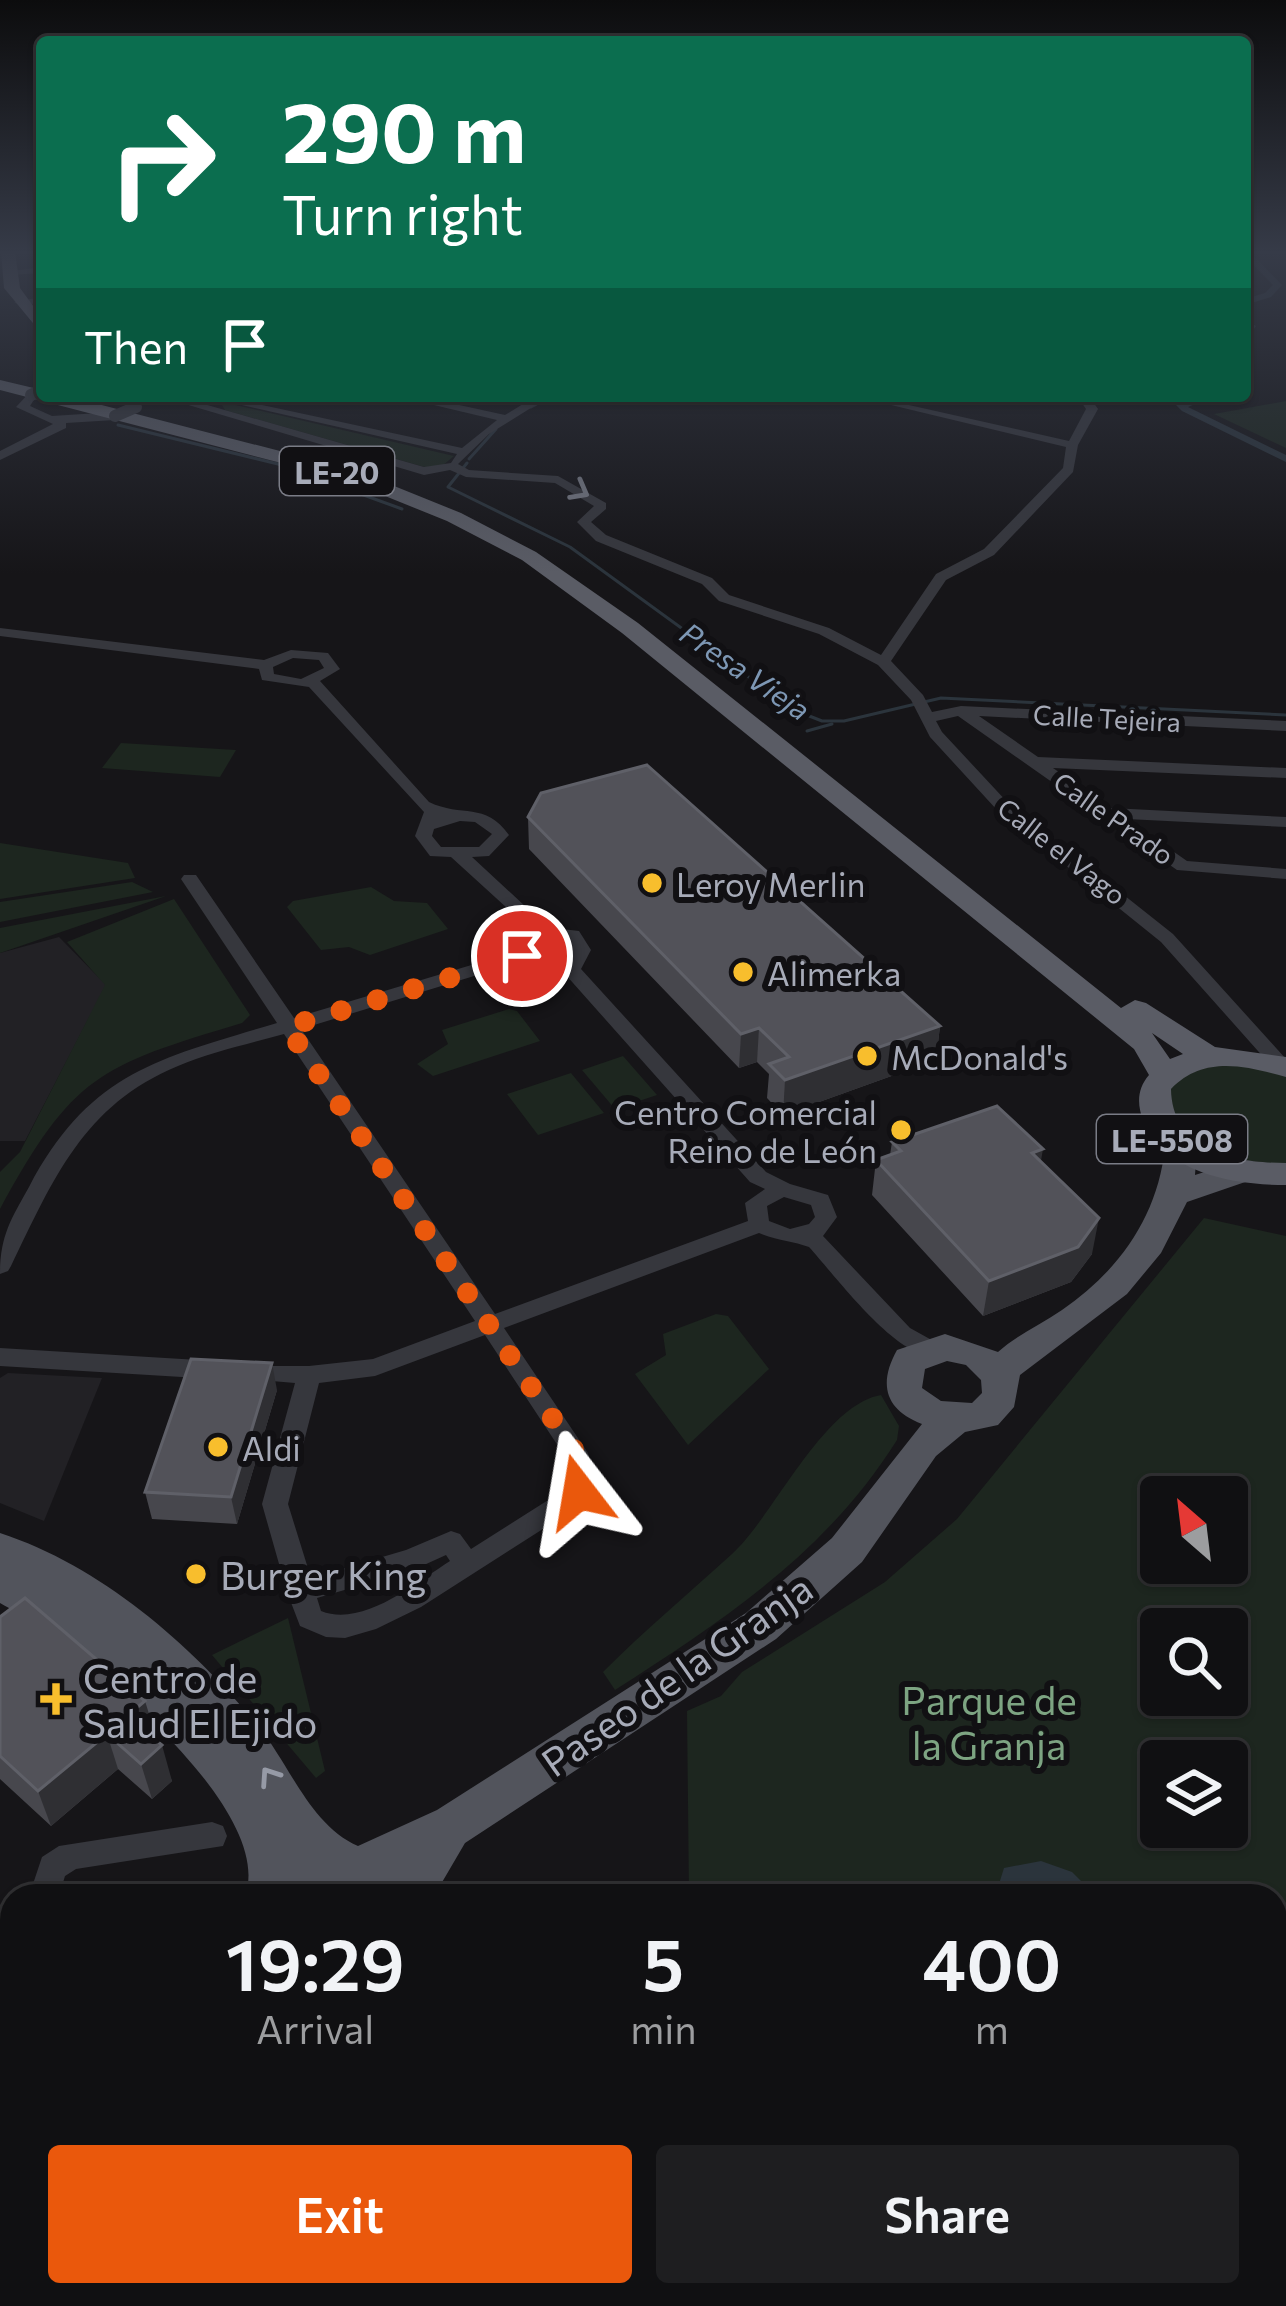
<!DOCTYPE html>
<meta charset="utf-8">
<style>
body{margin:0;font-family:Commissioner,sans-serif;background:#1e1e20;color:#f1f3f6;height:100vh;display:flex;flex-direction:column;font-size:45px;white-space:nowrap}
*{box-sizing:border-box;margin:0}
p{font-size:39px;color:#9c9d9f}
.icon{flex:none;width:66px;height:66px;fill:none;stroke:currentColor;stroke-width:2;stroke-linecap:round;stroke-linejoin:round}
.map{position:relative;flex:1;overflow:hidden}
.side{position:absolute;left:0px;top:1884px;width:1287px;height:423px;display:flex;flex-direction:column;background:#101012;border-radius:36px 36px 0 0;box-shadow:0 3px 9px #0004,0 0 0 3px #303032}
.side>*{flex:none}
.hud{position:absolute;left:36px;top:36px;width:1215px;height:366px;border-radius:12px;box-shadow:0 3px 9px #0004,0 0 0 3px #303032;background:#0b6e4f;color:#fff;overflow:hidden}
.needle{width:78px;rotate:332deg}
.fabs{position:absolute;left:1140px;top:1476px;display:grid;gap:24px}
.fabs a{display:grid;place-items:center;width:108px;height:108px;border-radius:12px;background:#101012;box-shadow:0 3px 9px #0004,0 0 0 3px #303032;font-size:60px}
.pin{position:absolute;display:grid;place-items:center;width:102px;height:102px;color:#fff;margin:-51px;border:6px solid #fff;border-radius:50%;box-shadow:0 3px 12px #0007}
.me{position:absolute;width:132px;margin:-66px;rotate:346deg;stroke-linejoin:round;filter:drop-shadow(0 0 9px #0008)}
.turn{display:flex;align-items:center;gap:42px;height:252px;padding:0 48px;font-size:54px}
.turn .icon{width:156px;height:156px;stroke-width:2.5}
.turn b{display:block;font-size:84px;line-height:102px}
.then{display:flex;align-items:center;height:114px;padding:0 48px;background:#0003;gap:24px;font-size:45px}
.eta{display:flex;justify-content:space-evenly;align-items:center;height:204px;text-align:center}
.eta b{font-size:72px;font-weight:600;line-height:84px}
.button{display:flex;gap:24px;margin-top:auto;padding:24px 48px}
.button a{flex:1;height:138px;border-radius:12px;background:#ea580c;color:#fff;font-size:48px;font-weight:600;line-height:138px;text-align:center}
.button a+a{background:#1e1e20;color:#f1f3f6}
.map>svg:first-child{display:block}
.built{fill:#222125}
.green{fill:#1d261f;fill-rule:evenodd}
.water{fill:#2b343c}
.lines{fill:none;stroke-linecap:round;stroke-linejoin:round}
.stream{stroke:#2b343c;stroke-width:3}
.canal{fill:#2b343c;fill-rule:evenodd}
.minor{fill:#36373d;fill-rule:evenodd}
.tertiary{fill:#36373d;fill-rule:evenodd}
.secondary{fill:#44464d;fill-rule:evenodd}
.primary{fill:#52545c;fill-rule:evenodd}
.trunk{fill:#5a5c65;fill-rule:evenodd}
.tertiary-bridge{stroke:#36373d;stroke-width:12}
.wall{fill:#47474d}
.shaded-wall{fill:#2f2f33}
.building{fill:#525259;stroke:#5f6068;stroke-width:3}
.oneway{stroke:#747781}
.oneway2{stroke:#969aa6}
.route{stroke:#ea580c;stroke-width:21;stroke-dasharray:0 37.8}
.poi-dot{fill:#f8be2d;stroke:#111013;stroke-width:4.5}
.labels{text-anchor:middle;dominant-baseline:central;stroke-width:12;stroke-linejoin:round;paint-order:stroke}
.far-street-label{font-size:27px;fill:#a7abb8;stroke:#111013}
.shield{fill:#111013;stroke:#7a7c86;stroke-width:3}
.shield-label{font-size:30px;font-weight:bold;fill:#a7abb8}
.far-water-label{font-size:30px;font-style:italic;fill:#7d97b4;stroke:#111013}
.poi-label{font-size:33px;fill:#a7abb8;stroke:#111013;text-anchor:start}
.near-poi-label{font-size:39px;fill:#a7abb8;stroke:#111013;text-anchor:start}
.near-street-label{font-size:39px;fill:#a7abb8;stroke:#111013}
.near-park-label{font-size:39px;fill:#7da482;stroke:#111013}
</style>
<div class="map">
<svg width="1286" height="2306" viewBox="0 0 1286 2306">
<rect width="100%" height="100%" fill="#161518"/>
<g class="built">
<path d="M59 937 106 985 25 1141H0V953Z"/>
<path d="M8 1373 102 1378 44 1521 0 1503V1378Z"/>
<path d="M12 2293 426 2295 431 2306H0Z"/>
</g>
<g class="green">
<path d="M1286 401V448L1214 414Z"/>
<path d="M227 403 454 456 442 466 428 468 225 410 222 405Z"/>
<path d="M121 743 236 750 220 777 102 768Z"/>
<path d="M0 843 128 863 135 878 0 899Z"/>
<path d="M132 882 153 892 0 922V902Z"/>
<path d="M371 887 394 901 427 903 448 929 370 955 349 947 321 950 287 907 293 901Z"/>
<path d="M166 896 0 953V928Z"/>
<path d="M174 899 250 1015 242 1023C99 1066 73 1075 0 1209V1172L20 1152 105 985 67 942Z"/>
<path d="M509 1009 517 1011 540 1041 433 1076 417 1064 448 1044 442 1030Z"/>
<path d="M623 1056 657 1095 615 1109 582 1070Z"/>
<path d="M1213 1064 1263 1067 1286 1074V1165C1222 1158 1199 1160 1165 1101L1175 1080Z"/>
<path d="M571 1073 604 1113 538 1135 507 1094Z"/>
<path d="M1204 1218 1286 1236V2306H692V2295H1275V1896H689L687 1711 721 1696 742 1672 885 1582 957 1519ZM1161 1497H1227V1563H1161ZM1161 1629H1227V1695H1161ZM1161 1761H1227V1827H1161Z"/>
<path d="M716 1314 728 1316 769 1369 688 1445 635 1374 666 1355 663 1334Z"/>
<path d="M881 1395 899 1426 897 1440C826 1553 725 1619 615 1690L603 1672C645 1630 689 1593 732 1554 773 1517 823 1405 881 1395Z"/>
<path d="M288 1618 325 1771 316 1778 212 1655Z"/>
</g>
<path class="water" d="M1041 1861 1072 1872 1096 1896H1005L999 1884 1004 1868Z"/>
<g class="lines">
<g class="stream">
<path d="M531 407 552 396"/>
<path d="M118 425 278 464 402 509"/>
<path d="M469 459 496 429"/>
<path d="M467 463 448 487 570 547 794 710 822 721H844L941 698 1286 715"/>
<path d="M807 731 832 724"/>
</g>
<g class="canal">
<path d="M1245 251H1249L1282 285 1271 297 1245 305V299L1265 293 1273 285 1245 256Z"/>
<path d="M1245 319 1256 326 1245 341Z"/>
<path d="M1188 396H1198L1200 402 1188 407 1286 455V462L1182 411 1176 405 1190 400Z"/>
</g>
<g class="minor">
<path d="M42 267V273L9 275 4 272Z"/>
<path d="M42 297V303L19 305 14 302Z"/>
<path d="M158 396H176L424 467 451 463 457 454 224 401 230 398 462 448 497 420 396 396H418L505 415 536 396H550L489 434 458 464 469 470 558 476 606 503V509L591 522 606 535 712 578 729 595 829 628 881 655 936 574 984 549 1063 468 1066 447 891 405V401L1069 441 1086 409 1077 396H1089L1098 409 1078 445 1073 472 994 555 946 580 891 661 923 695 932 712 961 706 1286 721V731L979 716 1038 757 1286 768V778L1053 768 1111 808 1286 817V827L1127 819 1187 861 1286 869V879L1177 870 958 716 936 721 942 732 1009 804 1173 934 1286 1059V1070L1274 1069 1161 942 997 810 930 737 911 700 878 665 819 634 719 601 702 584 596 541 577 522 594 506 555 483 466 477 450 470 424 475Z"/>
<path d="M0 628 264 660 291 650 328 653 340 669 320 681 429 802C462 818 485 801 509 835L489 856 472 857 540 920 553 928 579 931 591 950 581 969 766 1172 790 1184 828 1195 837 1217 823 1236 910 1328 937 1343 941 1349 937 1355C900 1364 834 1274 809 1247 793 1241 778 1241 759 1233L504 1328 588 1453 593 1480 582 1504 421 1607 376 1629 345 1638 326 1637 300 1626 287 1592 262 1504 295 1383 238 1378 234 1372 238 1366H309L373 1359 475 1321 284 1034C249 1044 211 1052 178 1066 83 1105 53 1180 11 1266L8 1271 0 1274C0 1236 11 1219 29 1187 90 1071 161 1058 277 1023L181 879 184 875H196L294 1018 515 952 511 945 530 929 451 857 430 856 415 836 424 812 309 687 262 680 259 669 0 636ZM293 658 319 660 324 668 301 679 274 674 273 667ZM460 821 475 822 492 834 479 847H441L432 836 434 829ZM541 939 567 940 573 950 566 963 535 956 530 946ZM520 962 565 974 750 1182 765 1189 745 1203 748 1221 495 1314 301 1029ZM784 1197 811 1205 815 1217 809 1224 790 1229 769 1221 767 1206ZM485 1335 564 1455 568 1474 564 1490 471 1549 460 1534 451 1531 406 1550 311 1578 288 1504 319 1383 375 1376ZM446 1555 450 1561C417 1582 363 1628 321 1611L317 1598 413 1570Z"/>
<path d="M0 1348 215 1361 223 1364 227 1370 223 1376 215 1379 0 1366Z"/>
<path d="M212 1822 223 1826 227 1836 223 1846 76 1869 65 1876 59 1896H29L42 1857 59 1846Z"/>
</g>
<g class="tertiary">
<path d="M31 391 37 395 30 406 52 416 115 412 121 416 115 420 66 423V428L0 460V451L53 424 16 407Z"/>
<path d="M12 2229V2276L0 2281V2234Z"/>
</g>
<g class="secondary">
<path d="M467 2295H513L517 2306H471Z"/>
<path d="M519 2295H566L570 2306H523Z"/>
</g>
<path class="primary" d="M1181 1136 1197 1147 1195 1175 1239 1161 1256 1172 1251 1180 1187 1202 1161 1253 1127 1294 1020 1375 1014 1407 998 1425 965 1432 936 1456 862 1562 776 1639 465 1843 434 1896H363L334 1887 306 1896H245C278 1806 69 1640 0 1603V1533C101 1566 192 1645 258 1726 290 1765 310 1825 358 1846L437 1810 746 1613 832 1538 922 1424C885 1410 878 1384 897 1350L945 1334 998 1352C1017 1335 1040 1325 1062 1310 1119 1271 1158 1216 1165 1147ZM947 1361 966 1365 981 1380 982 1393 972 1403 941 1401 922 1388 925 1369Z"/>
<g class="trunk">
<path d="M1 251H15L20 288 42 318V334L4 288Z"/>
<path d="M0 380 42 390V396H67L357 471 461 513 536 552 638 623 1121 1008 1135 1000 1146 1003 1215 1047 1286 1057V1077C1245 1066 1204 1055 1171 1089 1172 1151 1234 1163 1286 1163V1185C1235 1185 1165 1174 1143 1120 1137 1104 1137 1089 1149 1075L1134 1049 622 633 522 560 447 521 343 479 0 390ZM1152 1033 1183 1054 1170 1059Z"/>
</g>
<g class="tertiary-bridge">
<path d="M31 395 42 390"/>
<path d="M115 416 136 407"/>
</g>
</g>
<g class="wall">
<path d="M528 817 940 1026 936 1060 783 1115 767 1098 769 1074 757 1062 739 1068 529 849Z"/>
<path d="M892 1142 1041 1162 1092 1254 1071 1282 983 1316 872 1195 876 1160 890 1155Z"/>
<path d="M277 1390 237 1524 152 1519 145 1492Z"/>
<path d="M0 1617 156 1736 153 1738 172 1781 152 1799 118 1769 51 1826 0 1779Z"/>
</g>
<g class="shaded-wall">
<path d="M940 1026 936 1060 783 1115 785 1080Z"/>
<path d="M759 1028 757 1062 739 1068 741 1034Z"/>
<path d="M1043 1149 1037 1184 1032 1153Z"/>
<path d="M1099 1218 1092 1254 1071 1282 983 1316 989 1281Z"/>
<path d="M272 1363 277 1390 237 1524 231 1497Z"/>
<path d="M145 1701 156 1736 138 1751 127 1716Z"/>
<path d="M107 1734 118 1769 51 1826 38 1791Z"/>
<path d="M162 1745 172 1781 152 1799 141 1764Z"/>
</g>
<g class="building">
<path d="M647 765 940 1026 785 1080 769 1064 789 1057 759 1028 741 1034 528 817 541 793Z"/>
<path d="M997 1106 1043 1149 1032 1153 1099 1218 1078 1247 989 1281 876 1160 901 1151 892 1142Z"/>
<path d="M191 1359 272 1363 231 1497 145 1492Z"/>
<path d="M25 1598 145 1701 127 1716 162 1745 141 1764 107 1734 38 1791 0 1756V1617Z"/>
</g>
<defs><path id="oneway-chevron" d="M-2-3.5L2.5 0L-2 3.5" fill="none" stroke-width="1.6" stroke-linecap="round" stroke-linejoin="round" transform="scale(3)"/></defs>
<use class="oneway" href="#oneway-chevron" transform="translate(580 491) rotate(29)"/>
<use class="oneway2" href="#oneway-chevron" transform="translate(269 1776) rotate(-124)"/>
<linearGradient id="sky" x2="0" y2="1"><stop stop-color="#0c0c0d"/><stop offset="0.44" stop-color="#363b48"/><stop offset="1" stop-color="#363b48" stop-opacity="0"/></linearGradient>
<rect width="1286" height="574" fill="url(#sky)"/>
<g class="lines">
<path class="route" d="M522 956 287 1027 576 1453 582 1473 579 1492"/>
</g>
<g class="poi-dot">
<circle cx="652" cy="883" r="12"/>
<circle cx="743" cy="972" r="12"/>
<circle cx="867" cy="1056" r="12"/>
<circle cx="901" cy="1130" r="12"/>
<circle cx="218" cy="1447" r="12"/>
<circle cx="196" cy="1574" r="12"/>
<path d="M50 1681h12v12h12v12h-12v12h-12v-12h-12v-12h12z"/>
</g>
<g class="labels">
<g class="far-street-label">
<text transform="translate(1107 718) rotate(3)">Calle Tejeira</text>
<text transform="translate(1114 818) rotate(35)">Calle Prado</text>
<text transform="translate(1062 851) rotate(38)">Calle el Vago</text>
</g>
<g class="shield">
<rect x="280" y="447" width="114" height="48" rx="9"/>
<rect x="1097" y="1115" width="150" height="48" rx="9"/>
</g>
<g class="shield-label">
<text x="337" y="471">LE-20</text>
<text x="1172" y="1139">LE-5508</text>
</g>
<g class="far-water-label">
<text transform="translate(746 670) rotate(34)">Presa Vieja</text>
</g>
<g class="poi-label">
<text x="676" y="883">Leroy Merlin</text>
<text x="767" y="972">Alimerka</text>
<text x="891" y="1056">McDonald's</text>
<text x="877" y="1111" text-anchor="end">Centro Comercial<tspan x="877" dy="38">Reino de León</tspan></text>
<text x="242" y="1447">Aldi</text>
</g>
<g class="near-poi-label">
<text x="220" y="1574">Burger King</text>
<text x="83" y="1677">Centro de<tspan x="83" dy="45">Salud El Ejido</tspan></text>
</g>
<g class="near-street-label">
<text transform="translate(676 1674) rotate(-35)">Paseo de la Granja</text>
</g>
<g class="near-park-label">
<text x="989" y="1699">Parque de<tspan x="989" dy="45">la Granja</tspan></text>
</g>
</g>
</svg>
<div class="fabs">
<a><svg class="needle" viewBox="-14 -14 28 28"><path d="M0-13l5 13h-10z" fill="#e53935"/><path d="M0 13l5-13h-10z" fill="#9c9d9f"/></svg></a>
<a><svg class="icon" aria-label="search" viewBox="0 0 24 24"><circle cx="10" cy="10" r="6"/><path d="M15 15l6 6"/></svg></a>
<a><svg class="icon" aria-label="layers" viewBox="0 0 24 24"><path d="M12 4l9 5-9 5-9-5zM3 14l9 5 9-5"/></svg></a>
</div>
<div class="pin" style="left:522px;top:956px;background:#d93025"><svg class="icon" aria-label="arrive" viewBox="0 0 24 24"><path d="M6 21V4h12l-3 4 3 4H6"/></svg></div>
<svg class="me" style="left:579px;top:1492px" viewBox="-20 -20 40 40"><path d="M0-17L14 15 0 8-14 15z" fill="#ea580c" stroke="#fff" stroke-width="4"/></svg>
<div class="hud">
<div class="turn"><svg class="icon" aria-label="right" viewBox="0 0 24 24"><path d="M7 20v-9h11M14 6l5 5-5 5"/></svg><div><b>290 m</b>Turn right</div></div>
<div class="then">Then<svg class="icon" aria-label="arrive" viewBox="0 0 24 24"><path d="M6 21V4h12l-3 4 3 4H6"/></svg></div>
</div>
<section class="side">
<div class="eta">
<div><b>19:29</b><p>Arrival</p></div>
<div><b>5</b><p>min</p></div>
<div><b>400</b><p>m</p></div>
</div>
<div class="button"><a>Exit</a><a>Share</a></div>
</section>
</div>
